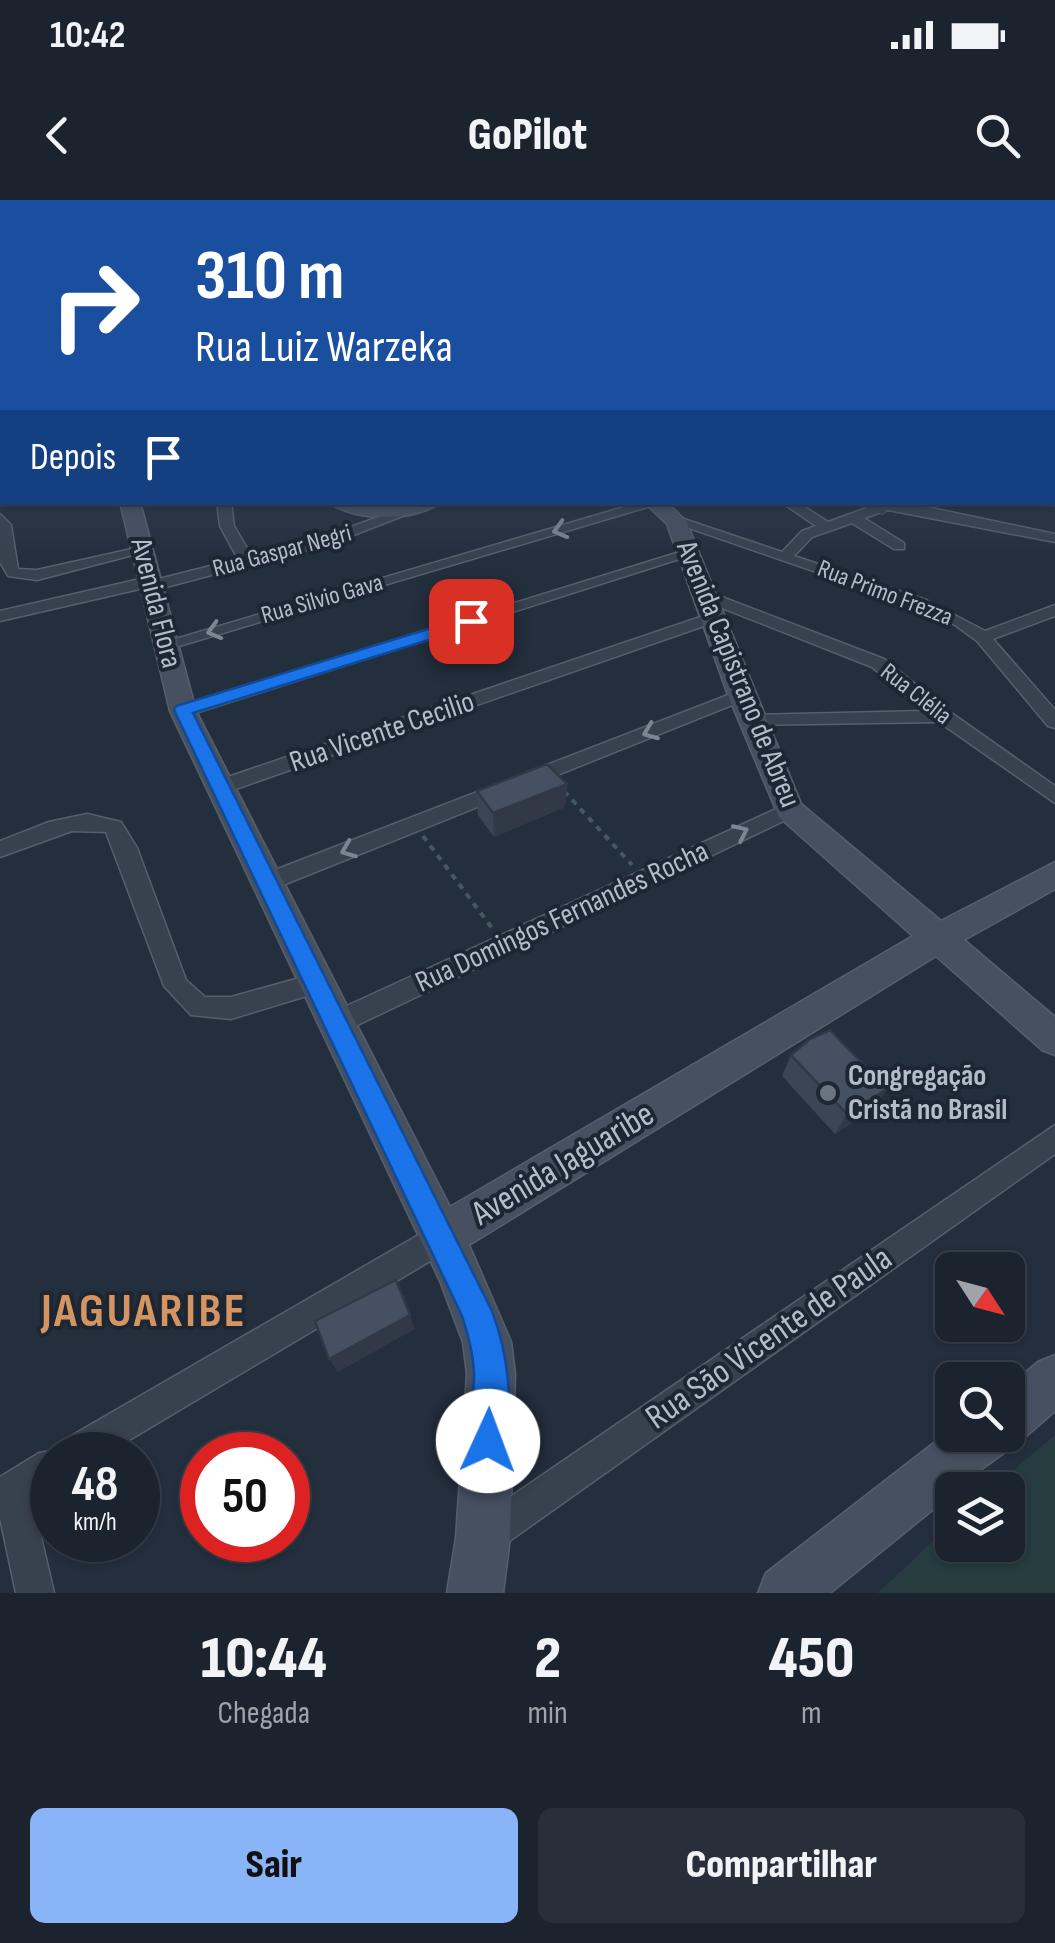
<!DOCTYPE html>
<html lang="pt">
<meta charset="utf-8">
<style>
body{margin:0;font-family:"Sofia Sans Condensed",sans-serif;background:#282f3a;color:#f1f3f6;height:100vh;display:flex;flex-direction:column;font-size:38px;white-space:nowrap}
*{box-sizing:border-box;margin:0}
p{font-size:32px;color:#a0a4aa}
.icon{flex:none;width:55px;height:55px;fill:none;stroke:currentColor;stroke-width:2;stroke-linecap:round;stroke-linejoin:round}
.map{position:relative;height:1393px;overflow:hidden}
.panel{display:flex;flex-direction:column;background:#1b232e;flex:1}
.panel>*{flex:none}
.top-card{position:absolute;left:0px;top:0px;width:1055px;height:305px;box-shadow:0 2px 8px #0004,0 0 0 2px #39404a;background:#1a4fa0;color:#fff;overflow:hidden}
.needle{width:65px;rotate:126deg}
.fabs{position:absolute;left:935px;top:1052px;display:grid;gap:20px}
.fabs a{display:grid;place-items:center;width:90px;height:90px;border-radius:15px;background:#1b232e;box-shadow:0 2px 8px #0004,0 0 0 2px #39404a;font-size:50px}
.speed{position:absolute;left:30px;top:1232px;display:flex;gap:20px;font-size:50px;font-weight:700;text-align:center}
.speed>*{display:grid;place-content:center;width:130px;height:130px;border-radius:50%;background:#1b232e;box-shadow:0 2px 8px #0004,0 0 0 2px #39404a;line-height:1}
.speed small{font-size:25px;font-weight:400}
.speed .limit{border:15px solid #d22;background:#fff;color:#111}
.pin{position:absolute;display:grid;place-items:center;width:85px;height:85px;color:#fff;margin:-42px;border-radius:20px;box-shadow:0 5px 15px #0006}
.me{position:absolute;width:110px;margin:-55px;rotate:2deg;stroke-linejoin:round;filter:drop-shadow(0 0 8px #0008)}
.turn{display:flex;align-items:center;gap:35px;height:210px;padding:0 30px;font-size:45px}
.turn .icon{width:130px;height:130px;stroke-width:2.5}
.turn b{display:block;font-size:70px;line-height:85px}
.then{display:flex;align-items:center;height:95px;padding:0 30px;background:#0003;gap:20px;font-size:38px}
.eta{display:flex;justify-content:space-evenly;align-items:center;height:170px;text-align:center}
.eta b{font-size:60px;font-weight:800;line-height:70px}
.primary-button{display:flex;gap:20px;margin-top:auto;padding:20px 30px}
.primary-button a{flex:1;height:115px;border-radius:15px;background:#8ab4f8;color:#111;font-size:40px;font-weight:800;line-height:115px;text-align:center}
.primary-button a+a{background:#282f3a;color:#f1f3f6}
.status{display:flex;justify-content:space-between;align-items:center;height:70px;padding:0 50px;background:#1b232e;direction:ltr}
.status svg{height:28px;fill:currentColor}
header{display:flex;justify-content:space-between;align-items:center;height:130px;padding:0 30px;background:#1b232e;font-size:45px;font-weight:800}
.map>svg:first-child{display:block}
.green{fill:#263c3f}
.lines{fill:none;stroke-linecap:round;stroke-linejoin:round}
.lane-casing{stroke:#565f6c;stroke-width:9}
.street-casing{stroke:#565f6c;stroke-width:3}
.secondary-casing{stroke:#565f6c;stroke-width:3}
.path{stroke:#44595c;stroke-width:4;stroke-dasharray:6 6;stroke-linecap:butt}
.lane{stroke:#38414e;stroke-width:8}
.street{fill:#38414e;fill-rule:evenodd}
.secondary{fill:#465061;fill-rule:evenodd}
.wall{fill:#3b4654}
.shaded-wall{fill:#303945}
.building{fill:#455162;stroke:#303945;stroke-width:2.5}
.oneway{stroke:#7c8592}
.route{fill:#1a73e8;stroke:#114b97;stroke-width:2.5}
.worship-dot{fill:#6b7280;stroke:#1d2633;stroke-width:4}
.labels{text-anchor:middle;dominant-baseline:central;stroke-width:8;stroke-linejoin:round;paint-order:stroke}
.far-street-label{font-size:25px;fill:#b4bcc9;stroke:#1d2633}
.street-label{font-size:30px;fill:#b4bcc9;stroke:#1d2633}
.poi-label{font-size:30px;font-weight:bold;fill:#b4bcc9;stroke:#1d2633;text-anchor:start}
.near-street-label{font-size:35px;fill:#b4bcc9;stroke:#1d2633}
.near-district-label{font-size:48px;font-weight:bold;letter-spacing:2.5px;fill:#d59563;stroke:#1d2633}
</style>
<div class="status"><b>10:42</b><svg viewBox="0 0 49 12"><path d="M0 12V9h3v3zM5 12V6h3v6zM10 12V3h3v9zM15 12V0h3v12zM26 1h20v11H26zM47 4h2v5h-2z"/></svg></div>
<header><svg class="icon" aria-label="back" viewBox="0 0 24 24"><path d="M15 5l-7 7 7 7"/></svg>GoPilot<svg class="icon" aria-label="search" viewBox="0 0 24 24"><circle cx="10" cy="10" r="6"/><path d="M15 15l6 6"/></svg></header>
<div class="map">
<svg width="1055" height="1393" viewBox="0 0 1055 1393">
<rect width="100%" height="100%" fill="#242f3e"/>
<path class="green" d="M1055 1235V1393H878L952 1323V1345H1008V1290H990Z"/>
<g class="lines">
<defs>
<path id="lane" d="M862 302 882 310"/>
<g id="street">
<rect x="1052" y="167" width="3" height="6"/>
<rect x="1052" y="194" width="3" height="7"/>
<rect x="1052" y="258" width="3" height="8"/>
<rect x="1052" y="290" width="3" height="8"/>
<path d="M217 302H231L234 326 251 355 323 337 406 307 418 310 333 343 151 391 144 388 0 421V411L149 377 155 380 238 359 220 326Z"/>
<path d="M641 302 661 303 169 449 163 450 155 445Z"/>
<path d="M781 302H797L828 322 883 302H903L1055 334V342L888 310 864 318 904 343V349H894L852 323 812 337 794 356 926 400 985 431 1055 405V416L993 439 1055 510V528L1048 526 977 441 955 425 914 406 669 321 681 318 782 352 802 331 816 326Z"/>
<path d="M0 314 11 325 18 369 37 370 141 347 148 351 37 380 8 376 0 362Z"/>
<path d="M683 351 695 354 189 515H177L174 511 177 507Z"/>
<path d="M702 394H714L884 459 950 512 1055 586V603L939 522 744 525 742 521 751 515 925 511 872 467 702 400Z"/>
<path d="M715 412 723 417 721 420 227 592H213L210 587 213 582Z"/>
<path d="M741 490 747 491V499L273 689 265 691 254 683 257 677Z"/>
<path d="M789 603 796 605 799 610 796 615 345 831 336 834 327 831 323 823 327 815Z"/>
<path d="M87 614 121 622 137 648 186 780 205 797H231L314 774 323 777 326 784 323 791 231 819 191 815 164 786 106 632 72 631 0 657V641L49 622Z"/>
<path d="M1055 925V954L501 1347 488 1352 475 1347 470 1334 475 1321Z"/>
<path d="M441 1022 452 1026 456 1037 452 1048 104 1255H52V1286L32 1298 54 1393H16L0 1318V1277L39 1253 56 1250 59 1243Z"/>
</g>
<g id="secondary">
<rect x="1052" y="224" width="3" height="10"/>
<rect x="0" y="232" width="2" height="11"/>
<path d="M120 302H140L196 511 450 1007 913 736 779 617 728 495 667 324 644 302H666L686 321 801 604 941 721 1055 662V689L964 740 1055 817V855L1042 850 936 756 469 1045 511 1142 515 1174 510 1338 503 1393H447L456 1338 467 1174 463 1142 440 1081 170 511Z"/>
<path d="M329 302H441C416 322 354 322 329 302Z"/>
<path d="M1055 1155V1211L1026 1236 1008 1243 1004 1253 952 1290V1294L830 1393H758L766 1373 952 1229V1235H1008V1187L1038 1162Z"/>
</g>
</defs>
<use href="#lane" class="lane-casing"/>
<use href="#street" class="street-casing"/>
<use href="#secondary" class="secondary-casing"/>
<g class="path">
<path d="M564 591 632 665"/>
<path d="M423 636 492 728"/>
</g>
<use href="#lane" class="lane"/>
<use href="#street" class="street"/>
<use href="#secondary" class="secondary"/>
</g>
<g class="wall">
<path d="M567 584 565 607 494 637 478 615 477 591Z"/>
<path d="M791 855 874 909 835 934 782 876Z"/>
</g>
<g class="shaded-wall">
<path d="M567 584 565 607 494 637 493 613Z"/>
<path d="M887 889 874 909 835 934 847 914Z"/>
<path d="M410 1115 415 1129 338 1172 329 1159Z"/>
</g>
<g class="building">
<path d="M547 564 567 584 493 613 477 591Z"/>
<path d="M830 830 887 889 847 914 791 855 810 839Z"/>
<path d="M396 1080 410 1115 329 1159 315 1121Z"/>
</g>
<defs><path id="oneway-chevron" d="M-2-3.5L2.5 0L-2 3.5" fill="none" stroke-width="1.6" stroke-linecap="round" stroke-linejoin="round" transform="scale(2.5)"/></defs>
<g class="oneway">
<use href="#oneway-chevron" transform="translate(560 330) rotate(164)"/>
<use href="#oneway-chevron" transform="translate(214 431) rotate(164)"/>
<use href="#oneway-chevron" transform="translate(650 532) rotate(158)"/>
<use href="#oneway-chevron" transform="translate(741 632) rotate(-25)"/>
<use href="#oneway-chevron" transform="translate(348 650) rotate(158)"/>
</g>
<linearGradient id="sky" x2="0" y2="1"><stop stop-color="#141a22"/><stop offset="0.45" stop-color="#3f4d63"/><stop offset="1" stop-color="#3f4d63" stop-opacity="0"/></linearGradient>
<rect width="1055" height="357" fill="url(#sky)"/>
<path class="route" d="M471 416 479 421 477 425 193 513 492 1111C507 1150 517 1213 501 1253L488 1259 476 1253C465 1228 475 1199 474 1172 473 1152 468 1135 462 1116L174 510 176 506Z"/>
<circle class="worship-dot" cx="828" cy="893" r="10"/>
<g class="labels">
<g class="far-street-label">
<text transform="translate(282 351) rotate(-15)">Rua Gaspar Negri</text>
<text transform="translate(885 393) rotate(21)">Rua Primo Frezza</text>
<text transform="translate(322 399) rotate(-16)">Rua Silvio Gava</text>
<text transform="translate(916 494) rotate(38)">Rua Clélia</text>
</g>
<g class="street-label">
<text transform="translate(156 403) rotate(76)">Avenida Flora</text>
<text transform="translate(738 474) rotate(68)">Avenida Capistrano de Abreu</text>
<text transform="translate(382 532) rotate(-19)">Rua Vicente Cecilio</text>
<text transform="translate(562 717) rotate(-25)">Rua Domingos Fernandes Rocha</text>
</g>
<g class="poi-label">
<text x="848" y="876">Congregação<tspan x="848" dy="34">Cristã no Brasil</tspan></text>
</g>
<g class="near-street-label">
<text transform="translate(563 964) rotate(-31)">Avenida Jaguaribe</text>
<text transform="translate(769 1138) rotate(-35)">Rua São Vicente de Paula</text>
</g>
<g class="near-district-label">
<text x="144" y="1111">JAGUARIBE</text>
</g>
</g>
</svg>
<div class="fabs">
<a><svg class="needle" viewBox="-14 -14 28 28"><path d="M0-13l5 13h-10z" fill="#e53935"/><path d="M0 13l5-13h-10z" fill="#a0a4aa"/></svg></a>
<a><svg class="icon" aria-label="search" viewBox="0 0 24 24"><circle cx="10" cy="10" r="6"/><path d="M15 15l6 6"/></svg></a>
<a><svg class="icon" aria-label="layers" viewBox="0 0 24 24"><path d="M12 4l9 5-9 5-9-5zM3 14l9 5 9-5"/></svg></a>
</div>
<div class="speed"><div>48<small>km/h</small></div><div class="limit">50</div></div>
<div class="pin" style="left:471px;top:421px;background:#d93025"><svg class="icon" aria-label="arrive" viewBox="0 0 24 24"><path d="M6 21V4h12l-3 4 3 4H6"/></svg></div>
<svg class="me" style="left:488px;top:1241px" viewBox="-20 -20 40 40"><circle r="19" fill="#fff"/><path d="M0-13L10 11 0 6-10 11z" fill="#1a73e8"/></svg>
<div class="top-card">
<div class="turn"><svg class="icon" aria-label="right" viewBox="0 0 24 24"><path d="M7 20v-9h11M14 6l5 5-5 5"/></svg><div><b>310 m</b>Rua Luiz Warzeka</div></div>
<div class="then">Depois<svg class="icon" aria-label="arrive" viewBox="0 0 24 24"><path d="M6 21V4h12l-3 4 3 4H6"/></svg></div>
</div>
</div>
<section class="panel">
<div class="eta">
<div><b>10:44</b><p>Chegada</p></div>
<div><b>2</b><p>min</p></div>
<div><b>450</b><p>m</p></div>
</div>
<div class="primary-button"><a>Sair</a><a>Compartilhar</a></div>
</section>
